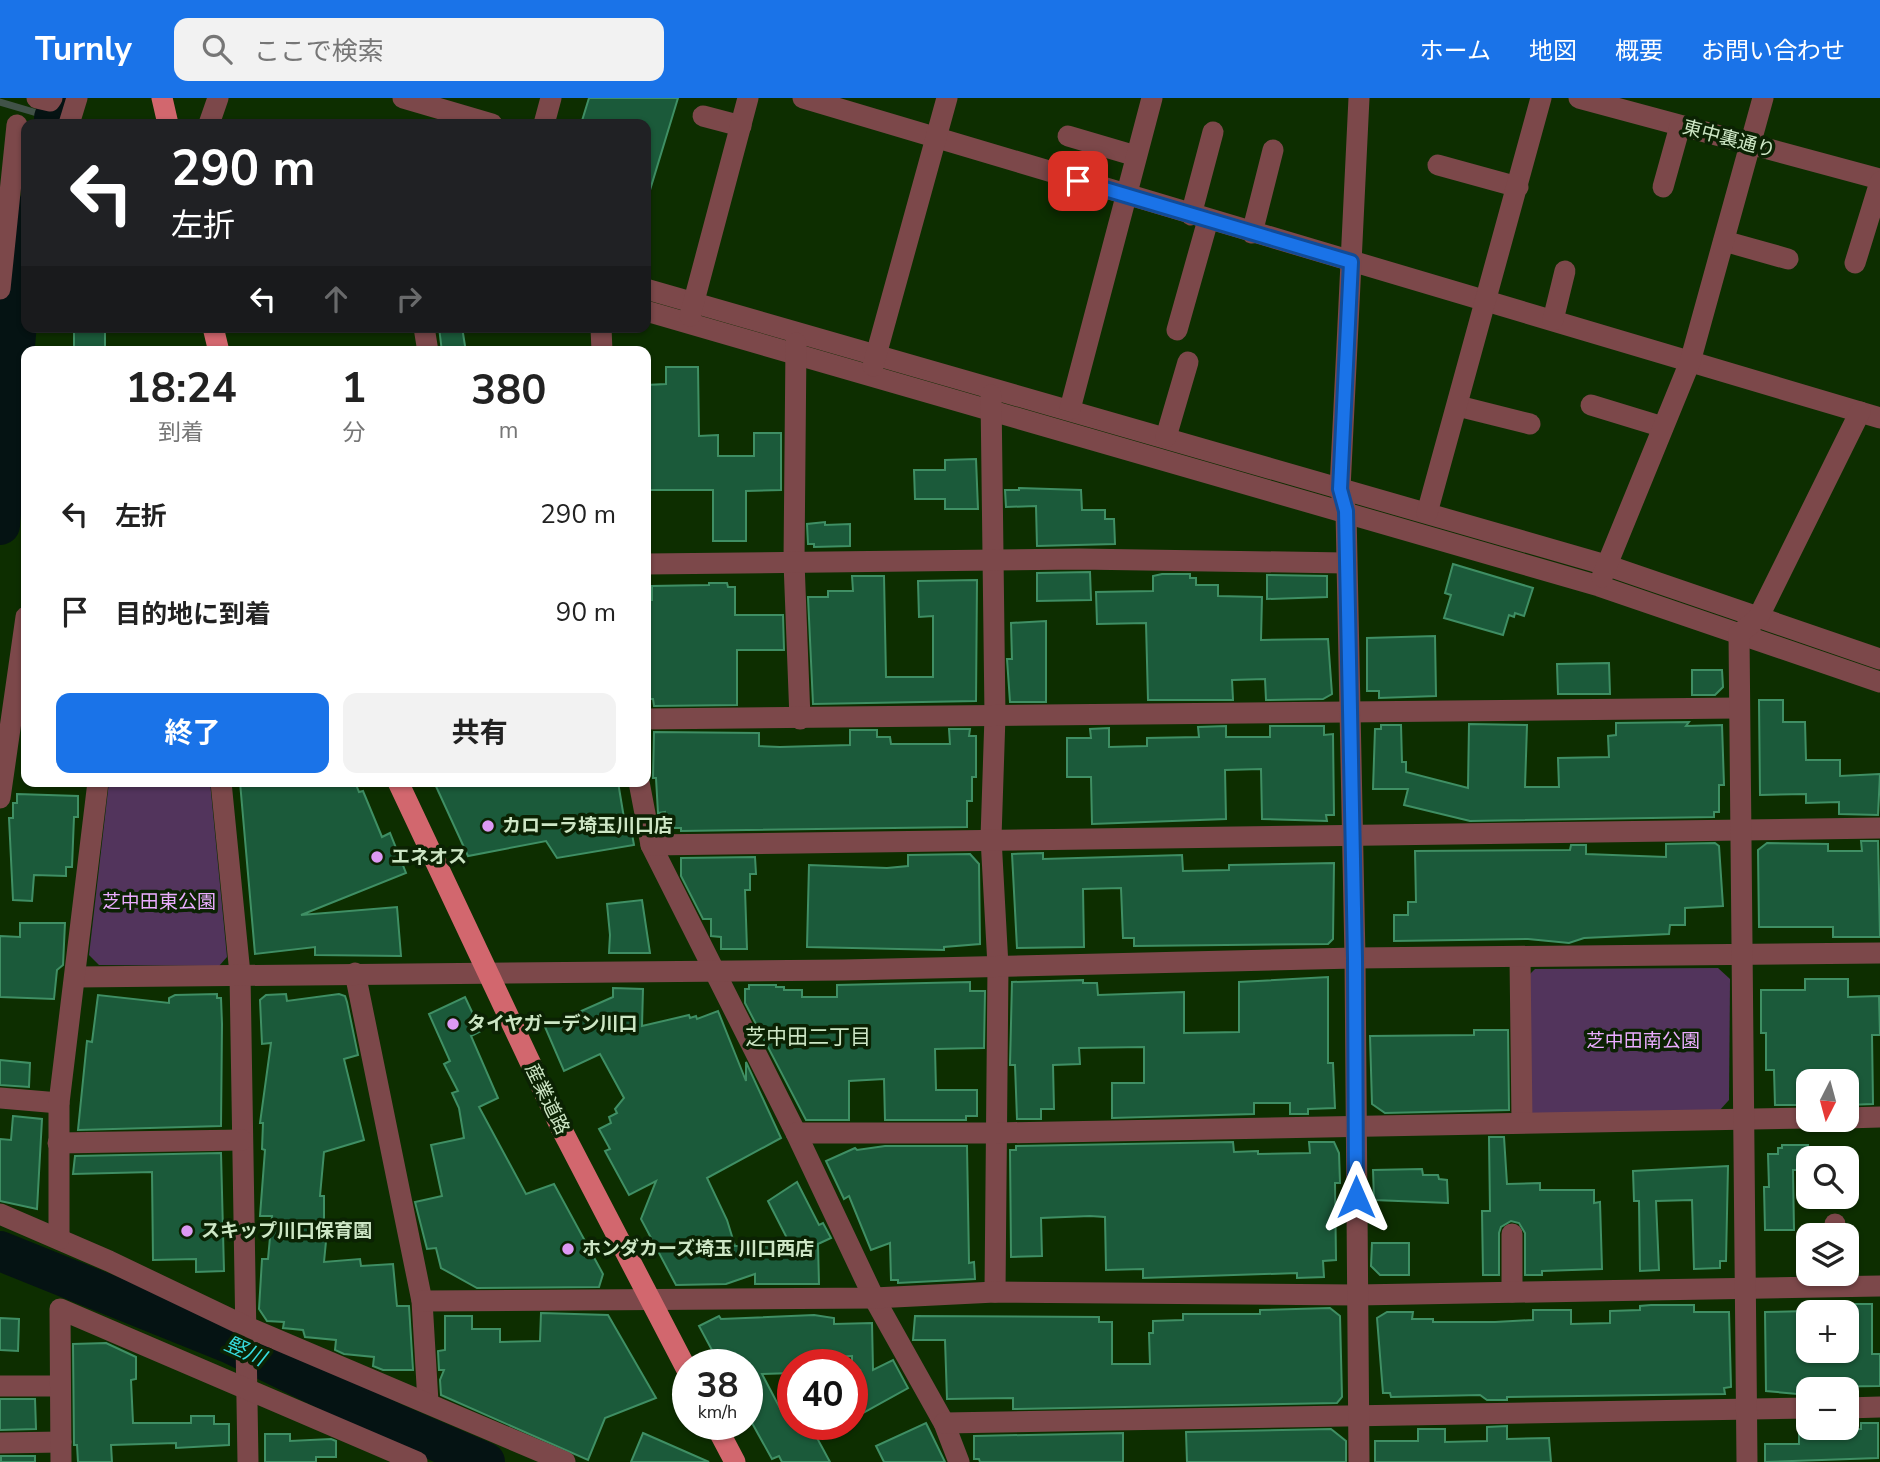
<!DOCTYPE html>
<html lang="ja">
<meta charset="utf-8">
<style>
body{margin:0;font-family:"Nunito Sans","Noto Sans JP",sans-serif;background:#f2f2f2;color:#222;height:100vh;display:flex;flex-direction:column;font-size:26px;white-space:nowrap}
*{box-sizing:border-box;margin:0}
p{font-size:23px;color:#767676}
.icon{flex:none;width:38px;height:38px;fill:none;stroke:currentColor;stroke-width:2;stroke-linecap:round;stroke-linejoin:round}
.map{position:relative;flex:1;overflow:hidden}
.panel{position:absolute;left:21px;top:248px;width:630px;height:441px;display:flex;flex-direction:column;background:#fff;border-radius:14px;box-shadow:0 2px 5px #0004}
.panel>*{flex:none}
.top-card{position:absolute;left:21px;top:21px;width:630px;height:214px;border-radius:14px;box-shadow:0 2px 5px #0004;background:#202124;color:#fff;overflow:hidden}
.needle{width:46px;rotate:186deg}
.controls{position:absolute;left:1796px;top:971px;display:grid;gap:14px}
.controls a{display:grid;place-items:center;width:63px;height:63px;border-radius:14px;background:#fff;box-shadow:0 2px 5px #0004;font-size:35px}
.speed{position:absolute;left:672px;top:1251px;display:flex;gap:14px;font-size:35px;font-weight:700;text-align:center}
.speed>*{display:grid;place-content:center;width:91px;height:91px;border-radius:50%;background:#fff;box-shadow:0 2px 5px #0004;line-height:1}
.speed small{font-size:18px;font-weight:400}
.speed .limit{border:10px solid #d22;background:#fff;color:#111}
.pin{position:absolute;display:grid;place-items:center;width:60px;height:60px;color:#fff;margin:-30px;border-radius:14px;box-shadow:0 4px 10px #0006}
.me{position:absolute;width:77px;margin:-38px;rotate:0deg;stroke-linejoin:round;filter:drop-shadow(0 0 5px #0008)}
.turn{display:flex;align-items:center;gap:24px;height:147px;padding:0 35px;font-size:32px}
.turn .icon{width:91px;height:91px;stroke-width:2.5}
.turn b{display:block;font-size:49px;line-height:60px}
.lanes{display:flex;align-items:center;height:66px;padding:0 35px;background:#0003;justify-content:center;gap:35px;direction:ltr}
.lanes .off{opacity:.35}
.eta{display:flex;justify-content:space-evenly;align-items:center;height:119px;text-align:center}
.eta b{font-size:42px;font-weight:700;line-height:49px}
.cta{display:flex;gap:14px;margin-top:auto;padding:14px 35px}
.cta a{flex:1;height:80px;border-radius:14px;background:#1a73e8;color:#fff;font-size:28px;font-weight:700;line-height:80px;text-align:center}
.cta a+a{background:#f2f2f2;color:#222}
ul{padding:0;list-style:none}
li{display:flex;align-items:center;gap:21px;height:98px;padding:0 35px}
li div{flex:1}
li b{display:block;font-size:26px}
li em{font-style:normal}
header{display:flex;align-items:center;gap:42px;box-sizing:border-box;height:98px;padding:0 35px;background:#1a73e8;color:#fff}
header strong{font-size:33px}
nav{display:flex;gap:38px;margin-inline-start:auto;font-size:24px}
.search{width:490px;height:63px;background:#f2f2f2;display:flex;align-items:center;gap:18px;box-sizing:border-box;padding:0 24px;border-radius:14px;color:#767676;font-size:26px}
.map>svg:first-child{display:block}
.green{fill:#52345c}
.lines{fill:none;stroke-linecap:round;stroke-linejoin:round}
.stream{stroke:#415248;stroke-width:7}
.river{stroke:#051313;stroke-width:40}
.building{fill:#1b5a3a;stroke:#3f8f64;stroke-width:2}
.minor{stroke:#7c484a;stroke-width:21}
.major{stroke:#d2676e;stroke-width:21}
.route-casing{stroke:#114b97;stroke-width:18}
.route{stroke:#1a73e8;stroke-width:12}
.poi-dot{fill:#dd99f3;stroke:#0b2203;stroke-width:2.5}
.labels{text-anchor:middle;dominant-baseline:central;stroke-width:7;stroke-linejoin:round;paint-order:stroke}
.street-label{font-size:19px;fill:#cde6c5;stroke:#0b2203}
.poi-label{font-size:19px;font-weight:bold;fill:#cde6c5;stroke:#0b2203;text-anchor:start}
.park-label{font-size:19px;fill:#ebadff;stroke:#0b2203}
.neighbourhood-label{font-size:21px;fill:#cde6c5;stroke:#0b2203}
.water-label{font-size:21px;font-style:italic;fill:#37dce0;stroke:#0b2203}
</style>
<header>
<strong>Turnly</strong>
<div class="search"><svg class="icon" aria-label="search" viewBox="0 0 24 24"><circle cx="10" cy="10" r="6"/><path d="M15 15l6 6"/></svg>ここで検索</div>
<nav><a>ホーム</a><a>地図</a><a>概要</a><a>お問い合わせ</a></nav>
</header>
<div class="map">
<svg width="1880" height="1364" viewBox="0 0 1880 1364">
<rect width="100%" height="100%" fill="#0d2e00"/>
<g class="green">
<path d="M109 684H210L227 859 219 868 99 867 89 857Z"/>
<path d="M1718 870 1730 881 1729 1002 1719 1013 1534 1017 1528 1012 1527 879 1535 871Z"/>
</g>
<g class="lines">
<path class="stream" d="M0 4 54 20 52 26"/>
<g class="river">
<path d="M54 20 62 0"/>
<path d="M0 427 26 117"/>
<path d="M0 1153 231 1246 392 1324 485 1364"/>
</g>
</g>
<g class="building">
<path d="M589 0H678L650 92 646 91V26H581Z"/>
<path d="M83 229H105V254H74V233H83Z"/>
<path d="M439 229H462L466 254H442Z"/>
<path d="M666 269H698L699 338 718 337V358H754V335H781V392L746 393V443H713V392H646V364H649L646 287 666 286Z"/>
<path d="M976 361 978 411H945V401H915L914 372H945V362Z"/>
<path d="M1019 390 1081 392 1082 412H1105V421H1114L1115 446 1037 448 1036 408 1006 409 1005 392H1019Z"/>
<path d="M825 424V427L850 426V448L814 449V446H808L807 426Z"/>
<path d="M1453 466 1533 490 1524 518 1515 515 1514 519 1509 517 1503 537 1444 520 1451 497 1445 495Z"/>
<path d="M1090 474 1091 502 1037 503V475Z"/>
<path d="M1162 476H1190V480H1196V487H1218V498L1262 499 1261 542 1328 541 1332 596 1323 601 1266 602 1265 581 1232 582 1233 602H1148L1146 525 1097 526 1096 494 1153 493V478Z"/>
<path d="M1267 477 1327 478V499L1267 501Z"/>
<path d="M852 478H884L886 579H933V518L919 519 918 483 977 482 976 603 813 606 808 499H828V493H853Z"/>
<path d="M709 485H727L728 489H735V517H783L784 552H737V607L654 608 653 601H646V502H652V488L709 487Z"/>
<path d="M1046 523V604H1010L1007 561H1012L1011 525Z"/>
<path d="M1435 538 1436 598 1379 600V593H1367V540Z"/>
<path d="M1609 565 1610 596H1558L1557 566Z"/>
<path d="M1692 572H1722L1723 589 1715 597H1692Z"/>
<path d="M1759 602H1783V624H1805L1806 662H1840V678L1880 676 1878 717 1839 716V704L1806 705V696L1760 697Z"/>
<path d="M1689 624 1686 628 1722 627 1724 687H1719V714H1714V719L1470 723 1404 707 1408 691H1373L1375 631H1381V627H1401L1402 664H1406V674L1468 690 1469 626 1527 627 1525 689H1559L1558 660 1609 659 1608 638 1616 637V625Z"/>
<path d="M1226 628V639H1270V628H1324V637L1333 636 1334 717H1326L1327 723 1262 721 1261 671 1225 672 1226 721 1092 726 1091 679H1067V640H1091L1090 631 1109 630V649L1147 648V640L1199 639 1198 629Z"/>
<path d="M949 631H970L969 638H976V679H972V703H967V729L681 733V730H665V714L658 715 656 680H653L654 634 759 635V648L780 649 850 647V632H877V639H890L891 646H950Z"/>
<path d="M240 684H355L359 694 363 693 382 739 390 735 406 775 301 817 397 809 401 858 315 857V849L255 856Z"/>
<path d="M434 684H618L624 720 629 719 634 747 557 760 546 743 468 758Z"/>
<path d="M17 696 78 698V719H74L72 769H66V778L34 777 32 803 13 802 9 720H13V705H17Z"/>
<path d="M1861 743H1878L1880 839H1833V829H1759L1758 752 1767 745 1828 746V753H1862Z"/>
<path d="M1715 745 1719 748 1723 808 1685 810V827H1670L1669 836 1584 840 1569 845 1528 841 1394 843V817H1408V804H1416L1415 753 1570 752 1571 747H1586V756L1666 759V746Z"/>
<path d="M1043 755V761L1182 757 1183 773 1229 772V767L1334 765 1333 841 1328 846 1134 848V840H1123L1121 790 1083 791 1084 849 1017 850 1012 756Z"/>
<path d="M970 756 979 766 980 846 944 849V852L807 849 809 767 887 770 908 768V757Z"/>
<path d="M755 759 756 776H750V792H745L747 851H721V839L711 838V821H703L681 778V760Z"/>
<path d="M642 802 650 855H609L610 837 607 806Z"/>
<path d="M20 825H65L63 867 57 872 54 901 0 899V838L20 839Z"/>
<path d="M1328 879V965H1333L1335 1010 1308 1011V1016H1290V1005H1254V1016L1112 1020V985H1144V949L1079 950 1080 966 1053 967 1054 1011H1041V1021H1017L1015 967H1010L1012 884 1083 882V885H1097L1098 897 1184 894V935L1239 934V884Z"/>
<path d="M1805 881H1848V899L1879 898 1880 937H1872L1873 1006 1847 1007 1846 984H1808V1007H1775L1774 972H1766V935H1761V892H1805Z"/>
<path d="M970 884V893H985L984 950 935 951 936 992H977V1018H966V1022H885L884 981 849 983V1022H806L745 905V891H749V887H776V889H784V892H802V899H837V887Z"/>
<path d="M613 890 643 891 642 928 689 917 690 920 696 918 697 921 718 913 746 983V964L781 1040 707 1080 727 1122 735 1148H791L768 1103 797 1084 819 1127 823 1125 831 1140 818 1146 819 1186H755V1176L726 1186 676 1187 641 1121 656 1083 629 1097 605 1053 610 1051 599 1031 611 1025 609 1019 617 1015 615 1011 624 1000 600 956 564 973 545 929 613 899Z"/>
<path d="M217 896V900H221L222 926 221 1028 78 1032 87 943 92 944 98 897 169 905V900L175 897Z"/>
<path d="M286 896 287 903 339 896 345 898 347 904 358 957 344 961 364 1042 324 1054 320 1098H324V1133H327L324 1164 360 1161 361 1168 393 1166 397 1208H409L413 1272H383L373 1268 374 1259 344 1256 335 1252 336 1242 305 1239 303 1232 283 1230 284 1224 267 1223 259 1211 262 1161H268L272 1118H260L265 1052 262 1051 263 1025H260L271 945 262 946 260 902 266 897Z"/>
<path d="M465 899 481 933 471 938 498 1000 479 1009 526 1096 554 1086 603 1176 599 1189 477 1190 441 1170 436 1150 427 1151 415 1104 442 1098 431 1047 464 1040 459 1010 452 995 458 993 444 966 450 963 429 916Z"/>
<path d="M1474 932H1508L1509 1012 1385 1015 1372 1006 1370 938 1474 937Z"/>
<path d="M0 962 30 965 29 989 0 987Z"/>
<path d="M13 1018 42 1021 37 1111 0 1103V1041L11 1042Z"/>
<path d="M1489 1039H1504L1507 1086 1540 1085V1092H1594V1105L1600 1104 1602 1171 1542 1173V1177H1525V1135L1519 1125 1511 1123 1501 1129 1499 1135V1177H1483L1482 1113H1490Z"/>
<path d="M1233 1044 1234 1054 1258 1053V1056L1310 1055 1309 1044H1334L1339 1055 1340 1085H1335L1336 1162 1323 1163 1324 1179 1297 1180V1175L1143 1180V1171L1106 1172 1105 1119 1090 1118 1041 1120 1042 1158 1011 1159 1010 1052H1016V1048Z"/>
<path d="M1782 1047H1808V1065H1801L1802 1072H1793L1794 1132H1765L1764 1089H1769L1768 1056H1778V1050H1782Z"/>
<path d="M885 1048H967L969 1165 974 1164 975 1181 898 1185V1182H891L890 1145 871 1152 849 1098 844 1101 826 1063 855 1050 857 1052Z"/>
<path d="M221 1055 224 1173 196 1174V1161L153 1162 152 1074 73 1076 75 1058Z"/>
<path d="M1728 1068 1726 1163H1720V1170L1694 1171 1692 1102 1656 1103 1659 1172 1640 1173 1639 1103H1634L1633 1073Z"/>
<path d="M1422 1071 1423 1077H1438L1439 1081 1447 1082 1448 1105 1374 1102 1373 1072Z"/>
<path d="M1372 1145H1409V1177H1380L1371 1168Z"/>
<path d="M1846 1206H1872V1256H1880V1288L1812 1289 1808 1297 1766 1293 1765 1214 1808 1213V1257L1846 1256Z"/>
<path d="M1651 1207H1694V1214H1729L1731 1289 1724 1290 1725 1296 1507 1299V1302H1487L1480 1297 1391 1299 1390 1295H1383L1377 1220 1387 1214H1413L1412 1221H1433V1224H1495L1533 1222V1212H1571V1226L1610 1225V1213L1640 1212V1208Z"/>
<path d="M1330 1210 1340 1218 1342 1299 1337 1305 1013 1311V1300L947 1301 945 1242H913L915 1218 1099 1219V1224H1112V1266H1150L1149 1235H1153V1223L1183 1222V1216H1260V1212Z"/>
<path d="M541 1215 608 1217 656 1300 605 1320 588 1362 441 1297 440 1282 444 1272H439L438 1253 445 1252V1218H472V1231H500V1244L540 1243Z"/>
<path d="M814 1217 834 1220V1226L872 1225 873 1272 893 1262 908 1290 852 1321V1277L861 1272 852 1273V1258L818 1260V1267H793V1275L762 1276 782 1314 793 1308V1326H841L817 1340 830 1364H782L779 1358 772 1361 747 1316V1267H720L699 1228 719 1218 721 1221Z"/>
<path d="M0 1220 19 1221 18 1253 0 1252Z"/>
<path d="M106 1245 136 1259V1281L131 1282 133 1325H191V1318H214V1326H229V1347L176 1350V1345L111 1347 112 1364H78L77 1347H74L73 1246Z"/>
<path d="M0 1301H35L36 1331 0 1332Z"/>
<path d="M926 1325 945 1364H884L876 1348Z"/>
<path d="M1861 1325H1878V1360L1765 1364V1346H1799V1332L1861 1331Z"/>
<path d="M1507 1328V1341L1549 1340 1551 1364H1375V1343H1418V1331H1445V1344L1487 1343V1329Z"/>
<path d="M1331 1331 1346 1343V1364H1187L1186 1334Z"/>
<path d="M643 1335 709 1364H631Z"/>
<path d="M1123 1335V1364H980L979 1361H974V1338Z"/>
<path d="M265 1336H290V1343L331 1341 336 1343V1359H316V1364H265Z"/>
<rect x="1" y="1358" width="34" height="6"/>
</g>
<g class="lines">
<g class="minor">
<path d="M37 0 50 3 52 0"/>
<path d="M403 0 492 26"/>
<path d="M803 0 1880 320"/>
<path d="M1579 0 1880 81"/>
<path d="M703 18 741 28"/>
<path d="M69 26 77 0"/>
<path d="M209 26 218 0"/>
<path d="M544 26 551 0"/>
<path d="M1068 38 1136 58"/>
<path d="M1438 67 1518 89"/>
<path d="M1663 89 1680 28"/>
<path d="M1191 117 1213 34"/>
<path d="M1252 135 1273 52"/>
<path d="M1724 143 1788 161"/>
<path d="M1855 165 1880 84"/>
<path d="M0 191 17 27"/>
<path d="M646 191 1606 467 1880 561"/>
<path d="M646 213 1599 488 1880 584"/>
<path d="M690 218 748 0"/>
<path d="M1553 222 1565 173"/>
<path d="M424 229 428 254"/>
<path d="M601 229 602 254"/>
<path d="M1177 232 1208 122"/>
<path d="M796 245 794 464 800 621"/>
<path d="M873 268 947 0"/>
<path d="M991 297 995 618 991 740 998 868 995 1194"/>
<path d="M1591 307 1663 329"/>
<path d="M1458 308 1530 326"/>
<path d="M1070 311 1152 0"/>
<path d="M1166 339 1188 264"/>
<path d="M1427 415 1541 0"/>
<path d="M646 466 1079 461 1346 465"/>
<path d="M1602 479 1690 264 1763 0"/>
<path d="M646 621 1737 610"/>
<path d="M221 684 240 876 248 1364"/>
<path d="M639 684 651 747 796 1035 874 1200 944 1325 959 1364"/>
<path d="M0 700 26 519"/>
<path d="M651 747 1880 730"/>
<path d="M1520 859 1522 1024"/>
<path d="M355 875 422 1203 428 1304"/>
<path d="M76 879 844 872 1355 860 1880 855"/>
<path d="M0 1000 59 1005"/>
<path d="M1846 1020 1880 1019"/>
<path d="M796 1035H996L1808 1020"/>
<path d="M58 1045 242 1042"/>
<path d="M0 1116 109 1163 245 1228 565 1364"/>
<path d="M1835 1126V1138"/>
<path d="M59 1141V1005L98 684"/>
<path d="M1512 1194V1136"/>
<path d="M422 1203 874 1200 995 1194 1357 1197 1880 1188"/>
<path d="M0 1288H60"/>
<path d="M1846 1310 1880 1309"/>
<path d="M944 1325 1808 1310"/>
<path d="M0 1345 61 1344"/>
<path d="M61 1364 60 1211 417 1364"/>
<path d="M1359 1364 1355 860 1346 413 1340 391 1359 0"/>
<path d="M1747 1364 1739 536 1758 520 1860 314"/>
</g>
<g class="major">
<path d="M162 0 168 26"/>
<path d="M213 229 219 254"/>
<path d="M398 684 562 1032 688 1274"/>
<path d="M715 1326 735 1364"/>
</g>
</g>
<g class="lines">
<defs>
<path id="route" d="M1078 83 1351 164 1340 391 1346 413 1355 860 1356 1099"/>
</defs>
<use href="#route" class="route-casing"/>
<use href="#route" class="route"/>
</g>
<g class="poi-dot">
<circle cx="488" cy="728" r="7"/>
<circle cx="377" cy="759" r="7"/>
<circle cx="453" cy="926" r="7"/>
<circle cx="187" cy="1133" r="7"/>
<circle cx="568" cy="1151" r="7"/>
</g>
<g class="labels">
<g class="street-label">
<text transform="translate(1729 41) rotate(15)">東中裏通り</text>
<text transform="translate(547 1001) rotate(64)">産業道路</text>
</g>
<g class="poi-label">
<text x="502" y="728">カローラ埼玉川口店</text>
<text x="391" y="759">エネオス</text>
<text x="467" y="926">タイヤガーデン川口</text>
<text x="201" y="1133">スキップ川口保育園</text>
<text x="582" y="1151">ホンダカーズ埼玉 川口西店</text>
</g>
<g class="park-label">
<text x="159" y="804">芝中田東公園</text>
<text x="1643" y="943">芝中田南公園</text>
</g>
<g class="neighbourhood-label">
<text x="808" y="939">芝中田二丁目</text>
</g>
<g class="water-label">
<text transform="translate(245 1253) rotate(24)">竪川</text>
</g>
</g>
</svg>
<div class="controls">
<a><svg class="needle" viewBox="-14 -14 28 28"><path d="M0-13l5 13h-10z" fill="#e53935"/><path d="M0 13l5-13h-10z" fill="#767676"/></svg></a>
<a><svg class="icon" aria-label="search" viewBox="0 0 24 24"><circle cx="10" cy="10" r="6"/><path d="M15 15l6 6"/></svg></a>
<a><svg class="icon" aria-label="layers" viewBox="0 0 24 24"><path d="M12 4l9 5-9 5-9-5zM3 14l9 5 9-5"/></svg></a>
<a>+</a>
<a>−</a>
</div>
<div class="speed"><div>38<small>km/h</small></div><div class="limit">40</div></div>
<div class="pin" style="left:1078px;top:83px;background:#d93025"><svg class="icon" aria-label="arrive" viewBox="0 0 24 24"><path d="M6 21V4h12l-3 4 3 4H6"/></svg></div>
<svg class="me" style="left:1356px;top:1099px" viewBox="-20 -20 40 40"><path d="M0-17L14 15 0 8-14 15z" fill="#1a73e8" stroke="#fff" stroke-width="4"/></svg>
<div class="top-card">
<div class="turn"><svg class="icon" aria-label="left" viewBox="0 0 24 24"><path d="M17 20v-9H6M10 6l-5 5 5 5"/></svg><div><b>290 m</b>左折</div></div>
<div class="lanes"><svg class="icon" aria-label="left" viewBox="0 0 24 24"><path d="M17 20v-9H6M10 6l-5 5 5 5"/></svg><svg class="icon off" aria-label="ahead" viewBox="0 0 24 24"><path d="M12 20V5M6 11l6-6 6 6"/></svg><svg class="icon off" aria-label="right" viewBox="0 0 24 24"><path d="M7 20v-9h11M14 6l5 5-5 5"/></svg></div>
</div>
<section class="panel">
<div class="eta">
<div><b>18:24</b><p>到着</p></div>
<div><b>1</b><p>分</p></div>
<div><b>380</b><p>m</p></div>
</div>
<ul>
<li><svg class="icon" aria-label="left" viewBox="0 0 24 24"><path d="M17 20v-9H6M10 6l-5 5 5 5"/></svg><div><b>左折</b></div><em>290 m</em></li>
<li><svg class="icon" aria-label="arrive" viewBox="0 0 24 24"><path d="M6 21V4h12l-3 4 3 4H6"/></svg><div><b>目的地に到着</b></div><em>90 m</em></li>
</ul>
<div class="cta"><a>終了</a><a>共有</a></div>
</section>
</div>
